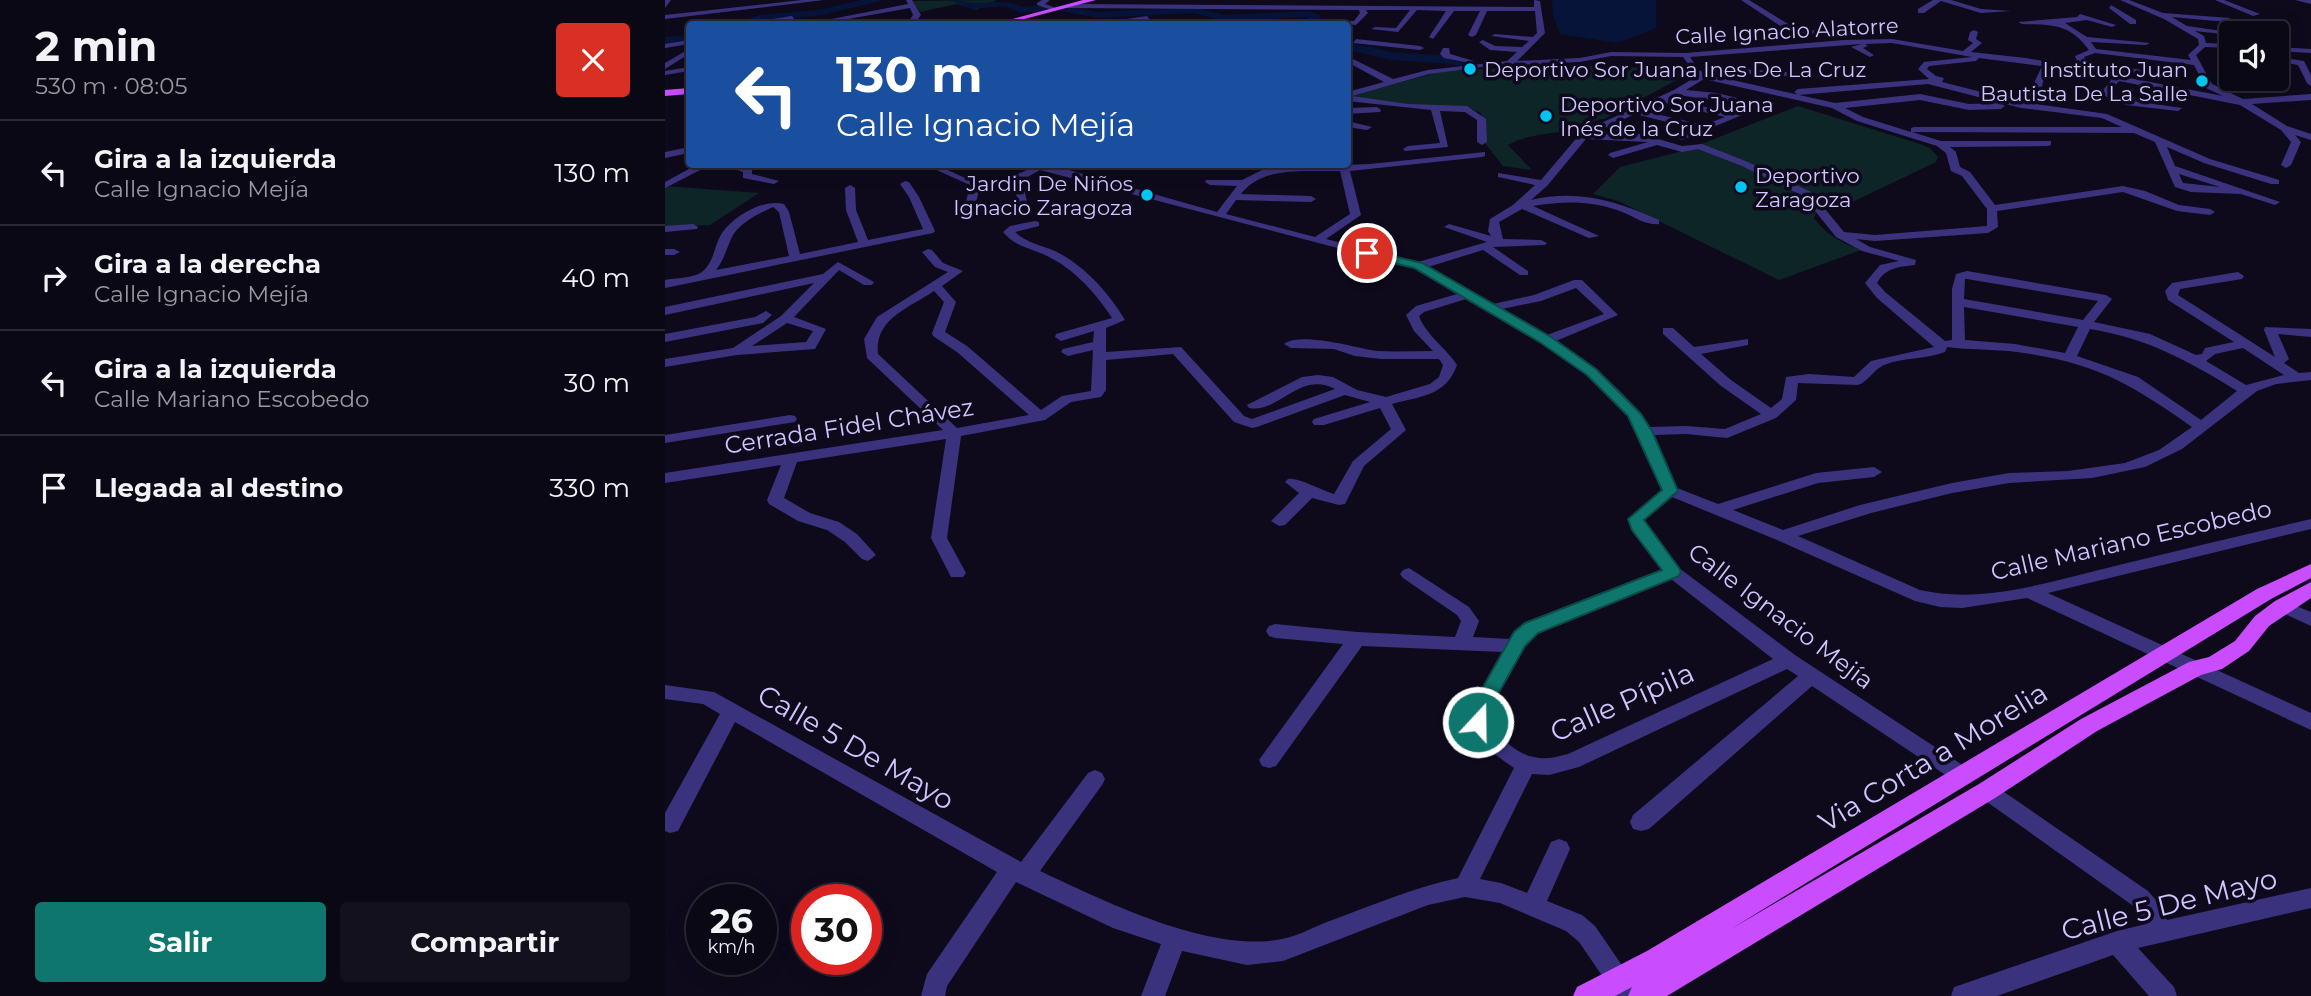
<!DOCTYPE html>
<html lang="es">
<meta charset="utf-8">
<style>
body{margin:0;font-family:Montserrat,sans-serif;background:#13111e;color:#f1f3f6;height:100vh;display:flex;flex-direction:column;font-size:26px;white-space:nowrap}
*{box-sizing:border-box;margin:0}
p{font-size:23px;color:#999aa0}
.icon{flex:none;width:38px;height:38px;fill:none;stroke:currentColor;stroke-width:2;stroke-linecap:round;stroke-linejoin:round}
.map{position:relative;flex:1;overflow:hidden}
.details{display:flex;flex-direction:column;background:#0a0815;width:665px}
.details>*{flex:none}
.hud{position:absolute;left:21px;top:21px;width:665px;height:147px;border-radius:7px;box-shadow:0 4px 18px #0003,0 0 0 2px #2a2934;background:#1a4fa0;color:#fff;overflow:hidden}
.buttons{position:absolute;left:1554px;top:21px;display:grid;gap:14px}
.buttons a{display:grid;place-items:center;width:70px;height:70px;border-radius:7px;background:#0a0815;box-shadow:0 4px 18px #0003,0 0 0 2px #2a2934;font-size:35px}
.speed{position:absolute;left:21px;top:884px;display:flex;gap:14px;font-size:35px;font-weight:700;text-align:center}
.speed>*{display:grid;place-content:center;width:91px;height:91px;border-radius:50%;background:#0a0815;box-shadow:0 4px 18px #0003,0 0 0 2px #2a2934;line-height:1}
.speed small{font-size:18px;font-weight:400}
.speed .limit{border:10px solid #d22;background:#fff;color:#111}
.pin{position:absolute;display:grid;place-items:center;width:60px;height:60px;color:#fff;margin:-30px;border:4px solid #fff;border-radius:50%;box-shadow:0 2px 7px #0007}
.me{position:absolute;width:77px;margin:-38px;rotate:21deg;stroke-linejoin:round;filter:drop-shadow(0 0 5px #0008)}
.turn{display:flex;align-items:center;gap:24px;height:147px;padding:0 35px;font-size:32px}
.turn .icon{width:91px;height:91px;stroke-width:2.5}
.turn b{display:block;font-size:49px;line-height:60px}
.round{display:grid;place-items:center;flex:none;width:74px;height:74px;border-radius:7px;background:#13111e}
.headline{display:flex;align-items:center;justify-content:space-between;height:119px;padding:0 35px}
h1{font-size:42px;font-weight:700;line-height:52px}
.cta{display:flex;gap:14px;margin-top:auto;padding:14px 35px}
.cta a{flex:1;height:80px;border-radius:7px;background:#0f766e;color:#fff;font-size:28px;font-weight:700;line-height:80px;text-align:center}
.cta a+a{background:#13111e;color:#f1f3f6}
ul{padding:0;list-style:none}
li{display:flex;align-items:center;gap:21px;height:105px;padding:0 35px;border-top:2px solid #2a2934}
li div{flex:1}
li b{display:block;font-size:26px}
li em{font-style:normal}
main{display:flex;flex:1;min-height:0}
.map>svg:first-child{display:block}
.green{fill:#0d2526}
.water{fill:#061439}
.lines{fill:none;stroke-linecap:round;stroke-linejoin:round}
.river{fill:#061439;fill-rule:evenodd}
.minor{fill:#3b327e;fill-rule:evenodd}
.major{fill:#ca4cff;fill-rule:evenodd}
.route{fill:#0f766e;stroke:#0a4d48;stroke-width:2}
.poi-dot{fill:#00c5f0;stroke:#0e0a1c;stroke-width:2.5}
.labels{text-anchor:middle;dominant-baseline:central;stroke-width:7;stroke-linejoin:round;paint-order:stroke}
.far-street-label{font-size:21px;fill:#d0c5ff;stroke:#0e0a1c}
.far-poi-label{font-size:21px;fill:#d0c5ff;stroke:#0e0a1c;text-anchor:start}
.street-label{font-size:24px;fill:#d0c5ff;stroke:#0e0a1c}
.near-street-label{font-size:28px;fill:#d0c5ff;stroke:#0e0a1c}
</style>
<main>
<section class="details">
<div class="headline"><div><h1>2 min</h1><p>530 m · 08:05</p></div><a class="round" style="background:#d93025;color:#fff"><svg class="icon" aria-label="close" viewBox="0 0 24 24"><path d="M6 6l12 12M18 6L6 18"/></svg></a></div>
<ul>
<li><svg class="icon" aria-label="left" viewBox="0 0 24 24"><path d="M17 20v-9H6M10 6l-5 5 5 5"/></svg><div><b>Gira a la izquierda</b><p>Calle Ignacio Mejía</p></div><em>130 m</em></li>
<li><svg class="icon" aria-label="right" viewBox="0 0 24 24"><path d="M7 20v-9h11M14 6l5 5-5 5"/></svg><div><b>Gira a la derecha</b><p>Calle Ignacio Mejía</p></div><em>40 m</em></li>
<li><svg class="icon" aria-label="left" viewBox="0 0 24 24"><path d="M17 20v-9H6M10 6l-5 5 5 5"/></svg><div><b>Gira a la izquierda</b><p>Calle Mariano Escobedo</p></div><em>30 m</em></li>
<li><svg class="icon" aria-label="arrive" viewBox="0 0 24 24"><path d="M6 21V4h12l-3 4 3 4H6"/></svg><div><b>Llegada al destino</b></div><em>330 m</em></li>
</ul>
<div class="cta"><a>Salir</a><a>Compartir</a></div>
</section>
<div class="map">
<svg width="1646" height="996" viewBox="0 0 1646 996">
<rect width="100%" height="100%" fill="#0e0a1c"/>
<g class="green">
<path d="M332 0 311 10 292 4 255 12 247 1Z"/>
<path d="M929 66 1015 69 1021 70V75L939 119C930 119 926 124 918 126 894 135 865 132 843 145L867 170 838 166 819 142 816 113 802 107 730 105 683 96 782 70Z"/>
<path d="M1133 106 1255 144 1265 148 1273 157 1271 162 1179 206 1141 198 1151 213 1149 218C1161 235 1177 243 1196 250L1114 280 953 201 928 194 955 167 1021 150Z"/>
<path d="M0 186 94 193 45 225 0 227Z"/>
</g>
<path class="water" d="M887 0H991V28L952 43 895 34 888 15Z"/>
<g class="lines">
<g class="river">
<path d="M197 0H219L153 16 66 24 95 15 153 10Z"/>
<path d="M286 0C295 0 304 3 313 3 329 2 344 0 357 7L379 5 384 8 379 11 355 13 341 6 306 9Z"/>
<path d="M399 6 433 12 529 7 560 15 645 11 656 16 652 21 653 24H643L640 21 643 17 560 21 529 13 433 18 395 11 393 9Z"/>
<path d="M24 35V42L0 45V37Z"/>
<path d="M682 42 727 52 785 56 807 64 801 68 785 64 727 60 682 50Z"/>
</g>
<g class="minor">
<path d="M0 0H6L0 8Z"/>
<path d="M137 0H159L0 19V15Z"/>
<path d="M241 0H247L256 15 249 24H242L248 15 245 8 155 24H141L243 4Z"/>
<path d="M377 0H385L380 4 394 9 390 11 372 5V3Z"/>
<path d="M869 0 875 1 880 33 852 61 915 58 946 52 1020 53 1179 40 1227 39 1298 51 1308 43 1303 40 1305 32 1309 30 1313 32 1311 39 1317 43 1306 52 1361 58 1415 68 1410 56 1424 50C1404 23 1387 25 1357 24L1353 22 1412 17 1415 14 1451 25 1447 27 1422 20 1400 23 1422 37 1485 43 1481 45 1426 42 1431 49 1526 60 1523 55 1534 45 1533 39 1499 19 1455 0H1464L1498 13 1565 18 1562 22 1507 17 1522 26 1571 33 1566 35 1530 31 1539 36 1541 43 1566 44V48L1540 47 1531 55 1547 84 1578 99 1646 94V100L1587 104 1622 126 1646 134V140L1630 135 1636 142 1626 165 1621 168 1616 165 1626 142 1616 130 1575 105 1454 81 1444 93 1462 100 1517 108 1513 111 1461 105 1435 94 1447 79 1384 67 1378 81 1375 101 1371 104 1367 101 1370 81 1377 66 1314 58 1311 61 1264 66 1262 69 1271 76 1279 78 1277 82 1356 102 1442 114 1545 159 1614 180V184H1606L1539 163 1502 147 1510 166 1615 202 1610 205 1576 194 1526 192 1510 187 1490 142 1469 133 1247 132 1276 141H1386V145L1383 146 1285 147 1291 152 1295 167 1305 172 1330 205 1458 186 1480 191 1514 205 1545 209 1550 212 1545 215 1512 211 1458 192 1332 211 1333 227 1323 233 1210 241 1191 239 1205 247 1251 260 1250 265C1234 267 1221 267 1212 283L1220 292 1280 341 1287 340V289L1291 274 1302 271 1441 295 1447 299 1429 322 1485 334 1531 355 1537 354 1540 348 1569 342 1503 300 1500 291 1507 283 1573 272 1579 276 1577 279 1515 289 1513 295 1610 357 1599 330 1600 327 1646 329V337L1613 334 1624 359 1619 363 1634 373 1646 372V380L1611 384 1592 391 1517 449 1480 467 1427 478 1344 483 1287 493 1206 513 1133 536 1255 590C1319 605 1391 580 1454 565 1518 549 1582 534 1646 519V529L1383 593 1646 713V730L1362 598 1297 608 1275 607 1250 601 1112 540 1007 497 979 520 1014 568 1130 655 1305 770 1308 776 1305 782 1298 785 1291 782 1147 686 984 829 976 831 968 829 965 822 968 815 1133 676 1122 669 914 767 884 775 867 774 815 879 836 883 862 893 886 842 894 839 902 842 905 849 882 901 917 915 930 926 978 996H951L914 942 901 931 835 903 800 897 763 905 618 961 582 965 517 951 500 996H476L496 944 448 928 351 882 282 986 280 996H256L262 974 332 872 70 722 13 831 5 833 0 831V813L55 714 38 704 0 699V685L49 692 356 862 423 773 430 770 437 773 440 779 437 785 375 871C439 901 546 954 617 939 632 936 647 928 662 922 705 906 748 888 793 878L849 768C828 753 805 739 805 710L838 652 697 646 611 766 604 768 597 766 594 760 678 644 610 638 604 636 601 631 604 626 610 624 692 632 790 637 796 621 792 615 738 578 735 574 738 570 744 568 804 607 814 621 808 637 845 639 850 631 860 623 997 570 967 530 963 519 997 490C987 467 980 441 966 420 932 369 853 329 801 299L759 312 754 316C761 335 782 349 792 365 781 396 756 396 727 404L741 430 699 466 680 504 674 505 647 498 620 525 614 526 606 521 634 493 620 482 623 479C632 477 656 490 669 494L688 461 726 429 715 408 659 425H649L647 422 649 419 705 402 680 395 592 427 587 428 569 422 508 354 441 360V390L436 397 406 402 380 420 296 436 282 538 301 573 298 577H286L266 538 281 439 132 462 119 498 145 513 174 522 192 534 211 555 203 561 197 559 180 542 162 530 133 521 104 504 102 500 116 465 0 483V473L278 430 202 358 199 339 212 317 283 272 270 267 257 252 263 249 267 250 278 263 298 271 277 286 291 302 280 332 302 346 376 410 397 396 426 391 428 350 403 356 396 352 398 349 428 342 429 331 396 341 390 337 391 334 447 318C432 294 408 268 382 256 366 248 350 247 338 232L345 226 370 221 374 222V226L350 232C362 243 376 245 390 251 419 265 444 293 460 320L441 328V352L516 347 579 416 587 419 670 389C634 370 614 414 584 408L582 405 637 377 653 375 668 377 692 390 721 397 765 384 774 377 778 365 774 359H716L690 356 669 349 626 348 619 344C636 331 691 348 712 351 730 352 749 351 768 351L749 331 741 315 751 306 792 294 749 268 375 170 357 180 363 206 304 213 299 210 305 185 258 164C280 164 292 178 312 181 329 183 350 176 366 168L358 164H383L552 212 572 186 545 185 540 182 541 180H577L601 168 705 164 820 152V156L817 157 685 171 696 215 661 239 753 262 822 242 779 227 784 224 826 236 823 231 825 219 848 205 870 185 833 177V173L876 180 915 134H976L1017 146 1037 144 1083 162 1146 192 1179 232 1210 235 1322 226V209L1297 176 1286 171 1281 153 1272 146 1192 121 1167 108 1039 79 1021 90 1052 93 1101 105 1017 140 1014 139V135L1030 129 970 114 942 127H936V123L1009 90 1032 76 1018 57 946 56 915 62 817 67 764 74 687 96 743 104 802 106 821 119 822 142 817 145 812 142V120L800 112 775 111 783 147 740 151 738 149 743 146 775 143 766 110 682 101V92L719 82 682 62V56L728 79 763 70 842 61 852 52 825 50 814 42 818 40 830 46 857 47 864 41 826 36 830 34 868 37 872 33 870 11H822L811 35 807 37 803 35 815 11H789L768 39 764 37 781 11 752 10 733 32 706 29 710 27 731 28 745 10H701L703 13 691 25 657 22 661 20 689 21 695 13 694 10 403 8 399 6 403 4 869 7ZM1227 43 1307 57 1259 62 1253 69 1264 79 1133 89 1129 92 1133 95 1263 84 1356 108 1437 118 1457 127H1249L1246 128V132L1198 117 1180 108 1255 100 1304 110 1336 109 1340 106 1336 103 1304 104 1255 94 1170 103 1041 74 1034 70 1025 57 1197 44 1186 47 1205 57 1209 55 1198 48 1203 46 1200 44ZM1430 53 1529 65 1541 88 1558 96 1423 70V63L1419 57ZM1013 95 1087 106 1068 113 1005 99ZM997 102 1060 117 1039 125 978 111ZM921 139 983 142 945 153 943 155 948 158 992 145 1017 152 1033 149 1077 166 1138 196 1171 237 1197 251 1234 261 1215 265 1200 283 1212 298 1269 347 1206 361 1189 377 1144 374 1121 377 1117 399 1106 408 1066 380 1036 354 1083 345V339L1029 347 1008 328H998V334L1056 386 1096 414 1060 429 1021 426 984 427C961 390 926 365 891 341L953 315 917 280H909L869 295 828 304 763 267 818 250 855 275H863V271L828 247 880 245 882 243 876 240 838 239 834 222 857 209 924 238 934 236 868 206 874 205C901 201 926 201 952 210 965 214 980 226 994 224V220C952 201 912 189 866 200L882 186ZM675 171 685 214 650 237 561 214 571 200 646 202 651 199 646 196 576 194C598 165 642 172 675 171ZM1514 174 1555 187 1518 183ZM348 183 353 201 310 206 315 187ZM1300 279H1302L1433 301 1418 320 1299 299ZM911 288 939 314 882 335 837 309 876 301ZM269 291 279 302 267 333 268 336 292 352 364 415 292 428 213 354C209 319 244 308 269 291ZM1299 307 1413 327 1400 353 1350 344 1300 340ZM1425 329C1484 339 1522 360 1572 391L1536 420 1473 377 1412 356ZM1282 347C1305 350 1329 349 1352 352 1429 362 1465 383 1527 427L1494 450 1460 463 1403 471 1344 473 1287 483 1195 505 1118 530 1068 510 1153 483 1209 477 1217 472 1209 467 1151 473 1053 504 1012 488 989 435 1021 434 1062 438 1111 418 1131 400 1133 383 1193 385C1203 382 1208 370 1219 365 1238 357 1259 360 1280 352ZM1578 348 1619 375 1581 385 1541 361 1550 354ZM1006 579 1108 659 903 754C891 757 881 760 869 757 849 754 825 730 825 710L863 641 872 633Z"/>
<path d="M1076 0H1084L1128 27 1177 35 1173 37 1123 31Z"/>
<path d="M1268 0H1286L1316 9 1346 11 1316 13 1276 1 1259 13H1253V9Z"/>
<path d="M1550 0H1559L1595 14 1588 16Z"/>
<path d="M1630 0H1646V4Z"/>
<path d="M1446 5 1471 20V24H1465L1444 8Z"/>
<path d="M127 16 130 20 85 24 89 22Z"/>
<path d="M482 16 485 20 444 24 440 22Z"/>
<path d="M691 39 755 46 759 48 755 50 688 43Z"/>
<path d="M24 40V44L0 48V44Z"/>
<path d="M1612 47 1646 49V53L1614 51Z"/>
<path d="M778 48H784L785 54 809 61 805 63 779 58 775 54Z"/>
<path d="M24 49V54L0 69V63Z"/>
<path d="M1612 57 1639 61 1646 75V86L1642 83 1633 65 1612 61Z"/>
<path d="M1453 66 1494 73 1498 75 1494 77 1450 70Z"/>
<path d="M24 67V71L0 75V71Z"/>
<path d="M1043 67 1137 73 1141 75 1137 77 1040 71Z"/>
<path d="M712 107 716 110 715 112 682 114V108Z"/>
<path d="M682 121 707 127 702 130 682 127Z"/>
<path d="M24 147V153L0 158V152Z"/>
<path d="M33 164H47L0 188V182Z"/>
<path d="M56 164H74L87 168V174L114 181 109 184 78 178V172Z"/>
<path d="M240 181 244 182 254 197 270 231 268 233 0 288V280C10 278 29 278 37 272 50 261 49 245 57 233 70 215 98 199 119 204L124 212 135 254 193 242 181 210 180 188 185 185 190 188 191 210 203 240 258 229 244 197 235 184ZM108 207 114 212 124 256 51 270C59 260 61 250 66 239 73 223 93 214 108 207Z"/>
<path d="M28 224 33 227 32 229 0 232V226Z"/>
<path d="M0 249H9L15 252 9 255H0Z"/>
<path d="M173 262 209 282 207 285H199L174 270 129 317 161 329 150 349 72 355 0 367V359L68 348 116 316 149 283 0 315V307L158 274ZM122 323 148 331 141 342 87 346Z"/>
<path d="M101 311 107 315 98 323 0 342V334L90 317Z"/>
<path d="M125 415 130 416 132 419 130 422 0 443V435Z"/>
<path d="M1617 600 1646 612V626L1611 610 1608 606 1611 602Z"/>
<path d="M1322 782 1329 785 1483 891 1497 907 1502 920 1646 888V908L1473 948 1509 987 1512 996H1484L1448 955 1332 996H1286L1289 987 1298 984 1452 931 1481 924 1467 905 1315 797 1312 791 1315 785Z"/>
</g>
<g class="major">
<path d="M418 0H431L341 24H329Z"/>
<path d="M24 88V94L0 96V90Z"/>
<path d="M1646 564V578L1606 599 1066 929 1314 784 1416 719 1524 662 1544 657 1570 641 1590 616 1610 601 1646 582V598L1604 626 1584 651 1557 669 1536 675 1432 731 1330 798 1002 996H963L967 987 950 996H908L912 987 982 951 1592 589Z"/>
</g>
</g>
<path class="route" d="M702 250 757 263 886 337 931 369 976 414 987 431 1013 491 979 520 1014 568 1016 572 1014 576 873 633 860 646 824 710 820 728 813 730 806 728 803 722 805 710 849 632 860 623 997 570 967 530 963 519 997 490 963 416 922 375 876 343 749 268 698 256V251Z"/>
<g class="poi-dot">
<circle cx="805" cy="69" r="7"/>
<circle cx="1537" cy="81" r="7"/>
<circle cx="881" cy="116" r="7"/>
<circle cx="1076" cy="187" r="7"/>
<circle cx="482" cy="195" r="7"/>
</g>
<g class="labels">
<g class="far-street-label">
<text transform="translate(1122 31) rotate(-3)">Calle Ignacio Alatorre</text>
</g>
<g class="far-poi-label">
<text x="819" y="69">Deportivo Sor Juana Ines De La Cruz</text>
<text x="1523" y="69" text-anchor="end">Instituto Juan<tspan x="1523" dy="24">Bautista De La Salle</tspan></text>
<text x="895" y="104">Deportivo Sor Juana<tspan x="895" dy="24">Inés de la Cruz</tspan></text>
<text x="1090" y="175">Deportivo<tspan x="1090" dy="24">Zaragoza</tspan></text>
<text x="468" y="183" text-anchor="end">Jardin De Niños<tspan x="468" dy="24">Ignacio Zaragoza</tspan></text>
</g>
<g class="street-label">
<text transform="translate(184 426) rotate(-9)">Cerrada Fidel Chávez</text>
<text transform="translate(1466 540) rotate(-13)">Calle Mariano Escobedo</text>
<text transform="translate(1116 616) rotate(37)">Calle Ignacio Mejía</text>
</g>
<g class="near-street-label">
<text transform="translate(957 702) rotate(-24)">Calle Pípila</text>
<text transform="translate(191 747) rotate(30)">Calle 5 De Mayo</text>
<text transform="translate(1268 757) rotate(-31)">Via Corta a Morelia</text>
<text transform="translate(1504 904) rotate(-14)">Calle 5 De Mayo</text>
</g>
</g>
</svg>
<div class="buttons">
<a><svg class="icon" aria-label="sound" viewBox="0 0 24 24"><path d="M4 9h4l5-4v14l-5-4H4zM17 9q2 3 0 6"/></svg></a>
</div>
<div class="speed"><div>26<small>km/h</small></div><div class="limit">30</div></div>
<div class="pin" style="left:702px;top:253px;background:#d93025"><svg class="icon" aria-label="arrive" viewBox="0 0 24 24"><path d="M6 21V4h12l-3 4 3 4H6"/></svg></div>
<svg class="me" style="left:813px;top:722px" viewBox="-20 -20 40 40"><circle r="17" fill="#0f766e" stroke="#fff" stroke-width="3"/><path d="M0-11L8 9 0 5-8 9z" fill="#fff"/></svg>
<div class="hud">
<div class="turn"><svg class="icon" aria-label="left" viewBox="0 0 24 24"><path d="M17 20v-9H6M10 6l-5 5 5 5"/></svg><div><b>130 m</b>Calle Ignacio Mejía</div></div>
</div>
</div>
</main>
